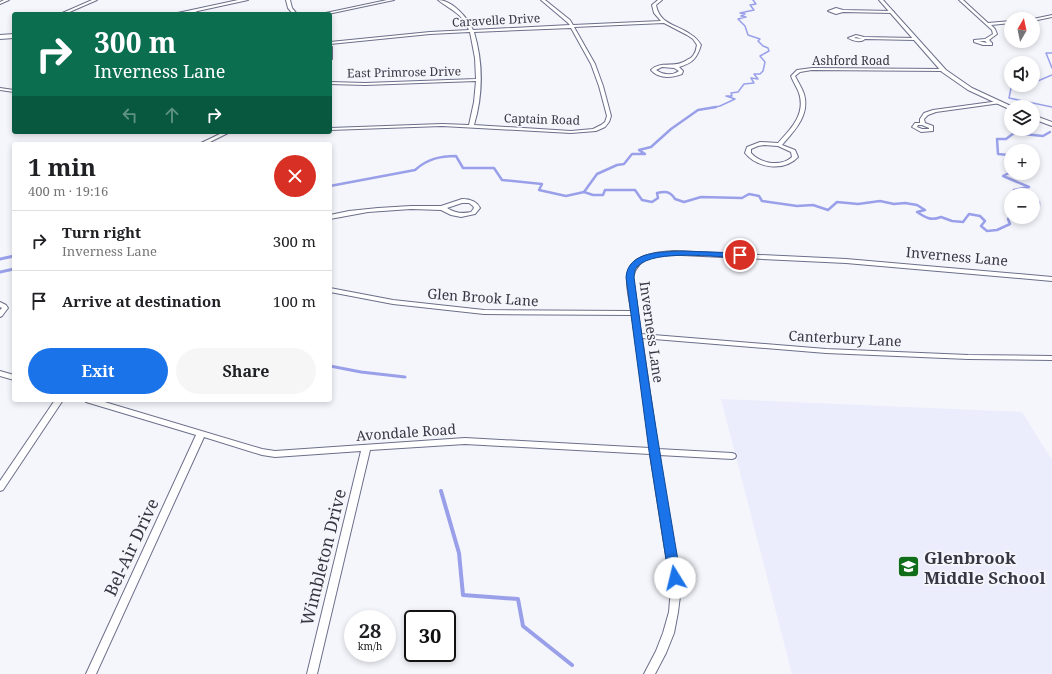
<!DOCTYPE html>
<meta charset="utf-8">
<style>
body{margin:0;font-family:"Noto Serif",serif;background:#f6f6f6;color:#202124;height:100vh;display:flex;flex-direction:column;font-size:15px;white-space:nowrap}
*{box-sizing:border-box;margin:0}
p{font-size:13px;color:#757577}
.icon{flex:none;width:22px;height:22px;fill:none;stroke:currentColor;stroke-width:2;stroke-linecap:round;stroke-linejoin:round}
.map{position:relative;flex:1;overflow:hidden}
.details{position:absolute;left:12px;top:142px;width:320px;height:260px;display:flex;flex-direction:column;background:#fff;border-radius:4px;box-shadow:0 2px 6px #0003}
.details>*{flex:none}
.top-card{position:absolute;left:12px;top:12px;width:320px;height:122px;border-radius:4px;box-shadow:0 2px 6px #0003;background:#0b6e4f;color:#fff;overflow:hidden}
.needle{width:26px;rotate:9deg}
.fabs{position:absolute;left:1004px;top:12px;display:grid;gap:8px}
.fabs a{display:grid;place-items:center;width:36px;height:36px;border-radius:50%;background:#fff;box-shadow:0 2px 6px #0003;font-size:20px}
.speed{position:absolute;left:344px;top:610px;display:flex;gap:8px;font-size:20px;font-weight:700;text-align:center}
.speed>*{display:grid;place-content:center;width:52px;height:52px;border-radius:50%;background:#fff;box-shadow:0 2px 6px #0003;line-height:1}
.speed small{font-size:10px;font-weight:400}
.speed .limit{border:2px solid #111;border-radius:6px;background:#fff;color:#111}
.pin{position:absolute;display:grid;place-items:center;width:34px;height:34px;color:#fff;margin:-17px;border:2px solid #fff;border-radius:50%;box-shadow:0 1px 4px #0007}
.me{position:absolute;width:44px;margin:-22px;rotate:351deg;stroke-linejoin:round;filter:drop-shadow(0 0 3px #0008)}
.turn{display:flex;align-items:center;gap:14px;height:84px;padding:0 16px;font-size:18px}
.turn .icon{width:52px;height:52px;stroke-width:2.5}
.turn b{display:block;font-size:28px;line-height:34px}
.lanes{display:flex;align-items:center;height:38px;padding:0 16px;background:#0003;justify-content:center;gap:20px;direction:ltr}
.lanes .off{opacity:.35}
.round{display:grid;place-items:center;flex:none;width:42px;height:42px;border-radius:21px;background:#f6f6f6}
.headline{display:flex;align-items:center;justify-content:space-between;height:68px;padding:0 16px}
h1{font-size:24px;font-weight:700;line-height:30px}
.primary-button{display:flex;gap:8px;margin-top:auto;padding:8px 16px}
.primary-button a{flex:1;height:46px;border-radius:24px;background:#1a73e8;color:#fff;font-size:16px;font-weight:700;line-height:46px;text-align:center}
.primary-button a+a{background:#f6f6f6;color:#202124}
ul{padding:0;list-style:none}
li{display:flex;align-items:center;gap:12px;height:60px;padding:0 16px;border-top:1px solid #e0e0e0}
li div{flex:1}
li b{display:block;font-size:15px}
li em{font-style:normal}
.map>svg:first-child{display:block}
.built{fill:#ebedfc}
.lines{fill:none;stroke-linecap:round;stroke-linejoin:round}
.stream-far3{stroke:#99a0e9;stroke-width:1.5}
.stream-far2{stroke:#99a0e9;stroke-width:2.5}
.stream-far1{stroke:#99a0e9;stroke-width:3}
.stream{stroke:#99a0e9;stroke-width:4}
.minor-casing{stroke:#6b6f89;stroke-width:2}
.tertiary-casing{stroke:#6b6f89;stroke-width:2}
.secondary-casing{stroke:#6b6f89;stroke-width:2}
.minor{fill:#fff;fill-rule:evenodd}
.tertiary{fill:#fff;fill-rule:evenodd}
.secondary{fill:#fff;fill-rule:evenodd}
.route{fill:#1a73e8;stroke:#114b97}
.labels{text-anchor:middle;dominant-baseline:central;stroke-width:3.5;stroke-linejoin:round;paint-order:stroke}
.far-street-label{font-size:12px;fill:#363743;stroke:#f5f6fc}
.street-label{font-size:14px;fill:#363743;stroke:#f5f6fc}
.near-street-label{font-size:17px;fill:#363743;stroke:#f5f6fc}
.near-poi-label{font-size:17px;font-weight:bold;fill:#363743;stroke:#f5f6fc;text-anchor:start}
</style>
<div class="map">
<svg width="1052" height="674" viewBox="0 0 1052 674">
<rect width="100%" height="100%" fill="#f5f6fc"/>
<path class="built" d="M721 399 1022 412 1052 460V674H792Z"/>
<g class="lines">
<g class="stream-far3">
<path d="M1052 53H1046L1052 68"/>
<path d="M1033 83 1052 75"/>
<path d="M1023 85 1011 88 1009 98 1052 107"/>
<path d="M711 108 720 106 735 99 726 96H732L731 93 738 92 744 84 754 83 751 78 758 79 754 74H760L763 71 765 62 760 56 769 51 768 48 763 46 758 41 760 39 748 35 745 26 738 19 746 17 741 16 745 14 740 13 754 10 750 5 756 4 753 0"/>
</g>
<g class="stream-far2">
<path d="M1011 158 1008 155 998 154 997 139H1006L1014 133 1043 136 1050 132"/>
<path d="M1011 163 1009 173 1003 176 1029 187 1014 190 1024 195"/>
<path d="M330 186 415 170C427 159 440 156 456 156L463 168H494L502 180 542 184 539 190 566 196 584 192 593 195H603L605 190H635L642 200 652 202 658 198 657 193C665 191 670 191 675 199L684 202 701 197 742 198 749 194 759 196 762 201 797 206 813 205 828 210 837 202 858 204 880 201 894 204 905 203 917 205 925 210 917 212C926 218 931 221 941 217L952 221 963 222 969 214 980 216 985 221 981 226 987 231 997 230 1010 224 1008 219 1011 215"/>
<path d="M584 192 597 174 617 165 624 164 632 154H645L639 150 651 147 671 129 698 110 716 107"/>
<path d="M1033 199 1039 202V206L1033 210"/>
</g>
<g class="stream-far1">
<path d="M0 259 14 256"/>
<path d="M0 272 14 269"/>
<path d="M330 366 361 372 405 377"/>
</g>
<path class="stream" d="M441 491 459 553 463 595 518 599 523 626 572 665"/>
<defs>
<g id="minor">
<path d="M4 0H9L0 4V2Z"/>
<path d="M92 0H97L65 14H60Z"/>
<path d="M286 0H290L292 8 297 14H293L288 8Z"/>
<path d="M387 0H394L328 14H321Z"/>
<path d="M438 0C452 0 468 18 473 30L570 25 567 22 541 0H545L570 20 573 25 661 21 654 13 652 5 658 0H662L656 5C660 25 676 24 690 34 695 37 698 40 701 45 697 58 693 63 679 67L683 71 682 74C671 78 659 79 651 70 661 60 674 69 687 60 689 59 693 57 694 54 696 52 696 48 697 45L693 39 687 35 664 23 574 27 595 64 603 86 611 116 609 122 605 127 596 131 571 133 442 126 330 130V128L442 124 469 125 474 102 476 81 365 85 330 84V82L365 83 476 79 475 58 470 32 430 34 330 44V42L430 32 469 30C461 12 452 11 438 0ZM571 28 591 64 599 86 607 116 605 122 601 125 593 129 571 131 474 125C483 95 483 62 474 32ZM662 67 674 68 679 71C672 76 663 75 656 70Z"/>
<path d="M959 0H963L988 23 1011 21V23L991 25 995 29 997 34 989 40 992 43V45H983L974 42V40L985 39 993 34 992 30ZM979 41H985L987 43Z"/>
<path d="M836 8 843 10 892 11 894 12 892 13 843 12 836 14 828 11Z"/>
<path d="M193 10 199 13 200 14H195L191 11Z"/>
<path d="M1052 15V17L1033 21V19Z"/>
<path d="M856 35 864 37 915 38 917 39 915 40 865 39C861 43 853 41 848 38ZM856 37 862 39 854 38Z"/>
<path d="M330 46 332 47V59L330 60Z"/>
<path d="M812 68 943 69 945 70 943 71 812 70 800 72 795 76C798 82 802 88 804 94 810 115 795 130 782 145L795 150 798 157C784 172 757 168 745 153L747 147 760 142 778 143C791 129 806 114 799 93 797 87 793 82 791 76L797 70ZM764 145 778 146 791 152 792 157C781 167 761 164 751 153V149L758 146Z"/>
<path d="M0 88 14 90V92L0 90Z"/>
<path d="M999 101 1001 102V103L936 112 928 115 924 119 925 123 933 126V131L921 132 912 127 915 123H920V119L924 113 933 110ZM918 125H922L929 128V129H922L917 127Z"/>
<path d="M224 132H230L206 144H199Z"/>
<path d="M462 199C469 199 477 201 480 208L475 214 461 217 451 215 441 210 411 209 368 212 330 219V215L349 211 378 208 411 206H441ZM462 203H469L473 206 474 208 471 212C462 214 455 213 447 208Z"/>
<path d="M674 251 846 259 1052 277V281L846 263 682 255C662 255 639 253 633 277L641 334 826 349 968 355 1052 356V360L968 359 826 353 642 338 658 449 732 453 735 454 736 456 735 458 732 459 659 455 681 588 678 612 674 633 666 653 655 674H644L656 651 663 633 669 612 671 588 650 454 465 444 370 450 317 674H307L361 451 275 457 262 455 204 437 96 674H86L196 435 86 402 85 400H98L262 449 275 451 465 438 650 448 632 315 484 314 393 304 330 292V288L393 300 484 310 631 311C630 301 626 287 627 277 629 254 657 252 674 251Z"/>
<path d="M0 302 6 305 8 308 2 316 0 317V310L2 308 0 307Z"/>
<path d="M0 371 14 375V380L0 376Z"/>
<path d="M55 400H63L3 490 0 491V481Z"/>
</g>
<g id="tertiary">
<path d="M879 0H883L946 70 972 88 1013 107H1011V110L1009 109 968 90 942 72Z"/>
<path d="M1033 115 1052 122V126L1033 119Z"/>
</g>
<g id="secondary">
<path d="M238 0H248L184 14H173Z"/>
<path d="M14 34V38L0 39V35Z"/>
</g>
</defs>
<use href="#minor" class="minor-casing"/>
<use href="#tertiary" class="tertiary-casing"/>
<use href="#secondary" class="secondary-casing"/>
<use href="#minor" class="minor"/>
<use href="#tertiary" class="tertiary"/>
<use href="#secondary" class="secondary"/>
</g>
<path class="route" d="M682 251 740 253 744 255 740 258C716 257 655 249 638 266 634 269 635 273 634 277 647 378 664 478 681 578L680 582 675 583 671 582 669 578 649 451 626 277C628 251 662 252 682 251Z"/>
<defs>
<symbol id="school-square" viewBox="-11 -11 22 22"><rect x="-9" y="-9" width="18" height="18" rx="4" fill="#106e1b" stroke="#f5f6fc"/><path d="M0-5L7-2L0 1L-7-2ZM-4 1L0 2.5L4 1V4Q0 6-4 4Z" fill="#fff"/></symbol>
</defs>
<g fill-rule="evenodd">
<use href="#school-square" x="896" y="554" width="25" height="25"/>
</g>
<g class="labels">
<g class="far-street-label">
<text transform="translate(496 20) rotate(-3)">Caravelle Drive</text>
<text x="851" y="60">Ashford Road</text>
<text transform="translate(404 72) rotate(-1)">East Primrose Drive</text>
<text transform="translate(542 119) rotate(2)">Captain Road</text>
</g>
<g class="street-label">
<text transform="translate(957 256) rotate(5)">Inverness Lane</text>
<text transform="translate(483 297) rotate(4)">Glen Brook Lane</text>
<text transform="translate(652 332) rotate(82)">Inverness Lane</text>
<text transform="translate(845 338) rotate(3)">Canterbury Lane</text>
<text transform="translate(406 432) rotate(-4)">Avondale Road</text>
</g>
<g class="near-street-label">
<text transform="translate(131 547) rotate(-65)">Bel-Air Drive</text>
<text transform="translate(323 557) rotate(-76)">Wimbleton Drive</text>
</g>
<g class="near-poi-label">
<text x="924" y="557">Glenbrook<tspan x="924" dy="20">Middle School</tspan></text>
</g>
</g>
</svg>
<div class="fabs">
<a><svg class="needle" viewBox="-14 -14 28 28"><path d="M0-13l5 13h-10z" fill="#e53935"/><path d="M0 13l5-13h-10z" fill="#757577"/></svg></a>
<a><svg class="icon" aria-label="sound" viewBox="0 0 24 24"><path d="M4 9h4l5-4v14l-5-4H4zM17 9q2 3 0 6"/></svg></a>
<a><svg class="icon" aria-label="layers" viewBox="0 0 24 24"><path d="M12 4l9 5-9 5-9-5zM3 14l9 5 9-5"/></svg></a>
<a>+</a>
<a>−</a>
</div>
<div class="speed"><div>28<small>km/h</small></div><div class="limit">30</div></div>
<div class="pin" style="left:740px;top:255px;background:#d93025"><svg class="icon" aria-label="arrive" viewBox="0 0 24 24"><path d="M6 21V4h12l-3 4 3 4H6"/></svg></div>
<svg class="me" style="left:675px;top:578px" viewBox="-20 -20 40 40"><circle r="19" fill="#fff"/><path d="M0-13L10 11 0 6-10 11z" fill="#1a73e8"/></svg>
<div class="top-card">
<div class="turn"><svg class="icon" aria-label="right" viewBox="0 0 24 24"><path d="M7 20v-9h11M14 6l5 5-5 5"/></svg><div><b>300 m</b>Inverness Lane</div></div>
<div class="lanes"><svg class="icon off" aria-label="left" viewBox="0 0 24 24"><path d="M17 20v-9H6M10 6l-5 5 5 5"/></svg><svg class="icon off" aria-label="ahead" viewBox="0 0 24 24"><path d="M12 20V5M6 11l6-6 6 6"/></svg><svg class="icon" aria-label="right" viewBox="0 0 24 24"><path d="M7 20v-9h11M14 6l5 5-5 5"/></svg></div>
</div>
<section class="details">
<div class="headline"><div><h1>1 min</h1><p>400 m · 19:16</p></div><a class="round" style="background:#d93025;color:#fff"><svg class="icon" aria-label="close" viewBox="0 0 24 24"><path d="M6 6l12 12M18 6L6 18"/></svg></a></div>
<ul>
<li><svg class="icon" aria-label="right" viewBox="0 0 24 24"><path d="M7 20v-9h11M14 6l5 5-5 5"/></svg><div><b>Turn right</b><p>Inverness Lane</p></div><em>300 m</em></li>
<li><svg class="icon" aria-label="arrive" viewBox="0 0 24 24"><path d="M6 21V4h12l-3 4 3 4H6"/></svg><div><b>Arrive at destination</b></div><em>100 m</em></li>
</ul>
<div class="primary-button"><a>Exit</a><a>Share</a></div>
</section>
</div>
